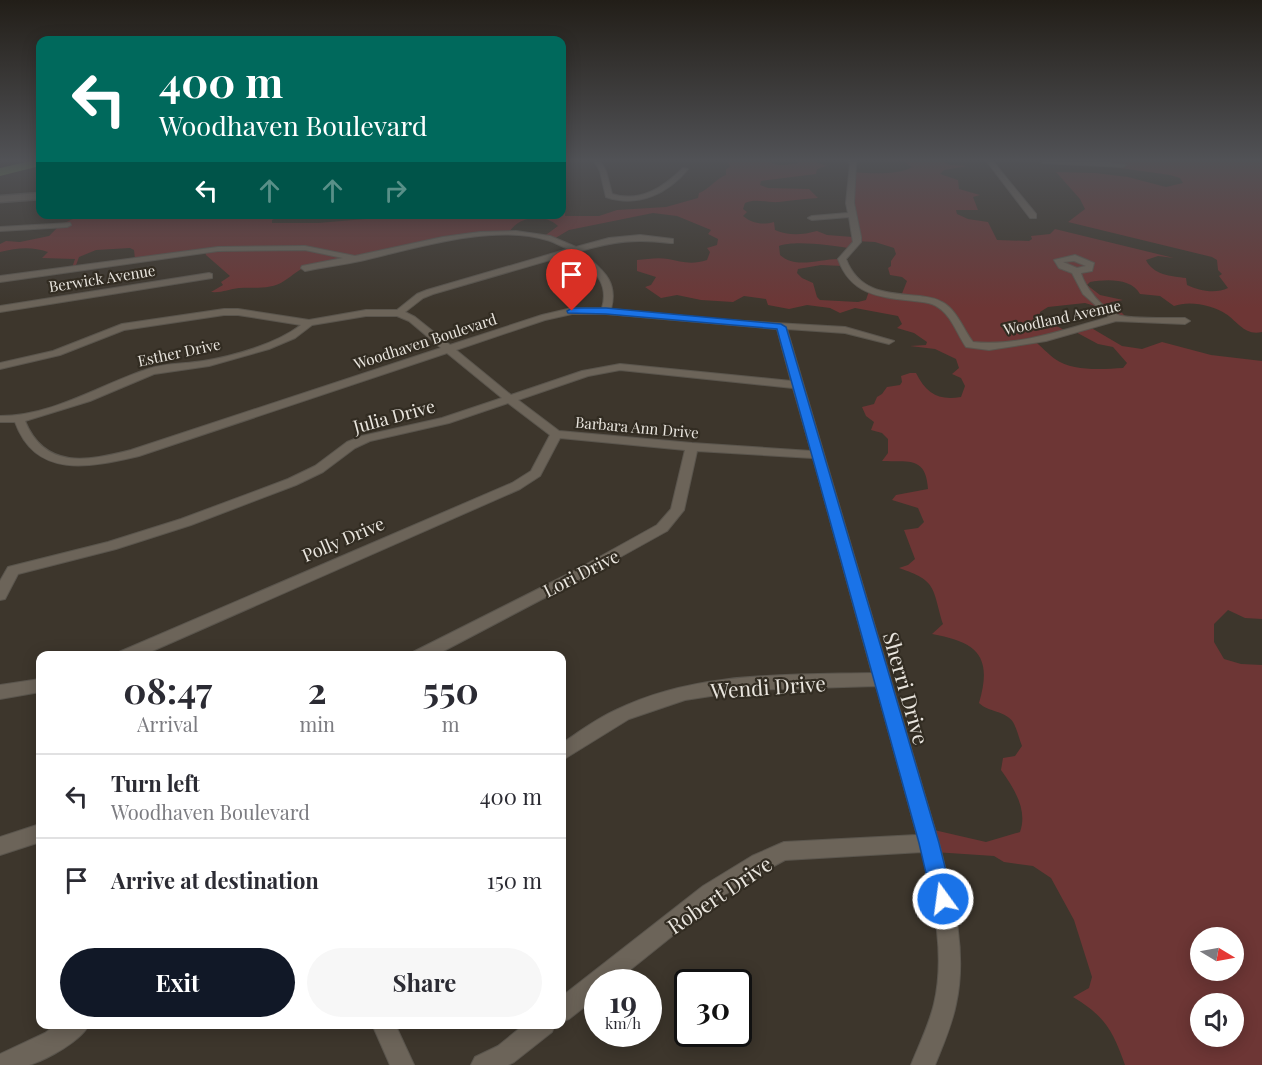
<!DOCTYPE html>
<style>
body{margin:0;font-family:"Playfair Display",serif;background:#f7f7f7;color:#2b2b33;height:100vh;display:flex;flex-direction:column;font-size:22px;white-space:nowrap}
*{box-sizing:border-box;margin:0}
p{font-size:20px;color:#7c7c81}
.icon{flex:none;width:33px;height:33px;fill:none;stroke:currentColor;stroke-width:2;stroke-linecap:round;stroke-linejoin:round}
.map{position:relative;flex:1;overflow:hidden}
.drawer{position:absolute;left:36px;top:651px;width:530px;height:378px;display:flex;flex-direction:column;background:#fff;border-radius:12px;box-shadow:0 3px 15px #0003}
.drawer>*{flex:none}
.banner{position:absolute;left:36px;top:36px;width:530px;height:183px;border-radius:12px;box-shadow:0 3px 15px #0003;background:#00695c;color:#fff;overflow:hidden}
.needle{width:39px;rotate:100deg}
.controls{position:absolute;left:1190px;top:927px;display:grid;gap:12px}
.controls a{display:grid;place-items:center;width:54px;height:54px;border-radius:50%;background:#fff;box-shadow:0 3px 15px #0003;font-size:30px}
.speed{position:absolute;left:584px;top:969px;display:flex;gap:12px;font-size:30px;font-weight:700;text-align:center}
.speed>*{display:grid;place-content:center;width:78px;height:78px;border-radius:50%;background:#fff;box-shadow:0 3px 15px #0003;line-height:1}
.speed small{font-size:15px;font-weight:400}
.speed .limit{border:3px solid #111;border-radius:9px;background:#fff;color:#111}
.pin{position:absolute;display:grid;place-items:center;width:51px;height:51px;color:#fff;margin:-62px -26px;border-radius:50% 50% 50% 0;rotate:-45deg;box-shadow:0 0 6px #0007}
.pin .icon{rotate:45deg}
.me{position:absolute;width:66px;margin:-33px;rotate:346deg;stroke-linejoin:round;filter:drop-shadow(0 0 4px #0008)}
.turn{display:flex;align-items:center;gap:21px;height:126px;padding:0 24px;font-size:27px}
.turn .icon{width:78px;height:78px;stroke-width:2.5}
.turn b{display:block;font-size:42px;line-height:51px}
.lanes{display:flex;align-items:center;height:57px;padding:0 24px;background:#0003;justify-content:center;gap:30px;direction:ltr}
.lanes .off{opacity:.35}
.eta{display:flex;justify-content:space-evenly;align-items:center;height:102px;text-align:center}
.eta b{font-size:36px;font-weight:700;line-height:42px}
.primary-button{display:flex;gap:12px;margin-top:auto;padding:12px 24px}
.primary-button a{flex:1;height:69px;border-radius:36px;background:#111827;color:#fff;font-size:24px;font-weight:700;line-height:69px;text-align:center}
.primary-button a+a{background:#f7f7f7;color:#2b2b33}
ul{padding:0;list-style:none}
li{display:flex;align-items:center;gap:18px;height:84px;padding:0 24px;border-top:2px solid #e1e1e2}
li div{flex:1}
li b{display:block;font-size:22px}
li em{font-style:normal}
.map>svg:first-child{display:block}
.green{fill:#6d3635;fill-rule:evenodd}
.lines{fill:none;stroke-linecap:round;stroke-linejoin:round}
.river{fill:#688b46;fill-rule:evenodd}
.street-casing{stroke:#5a554d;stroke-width:2}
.secondary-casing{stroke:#5a554d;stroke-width:3}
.street{fill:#6c6459;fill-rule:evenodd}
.secondary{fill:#6c6459;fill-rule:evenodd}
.route{fill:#1a73e8;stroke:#114b97;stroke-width:1.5}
.labels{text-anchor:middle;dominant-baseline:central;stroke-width:4.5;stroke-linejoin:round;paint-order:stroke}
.far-street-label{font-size:15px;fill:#e9e5de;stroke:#322c22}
.street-label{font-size:18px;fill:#e9e5de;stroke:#322c22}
.near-street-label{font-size:21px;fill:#e9e5de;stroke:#322c22}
</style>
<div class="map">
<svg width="1262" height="1065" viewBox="0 0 1262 1065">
<rect width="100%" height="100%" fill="#3d362c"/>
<path class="green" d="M725 159H766C776 168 786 165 798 163L799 162 794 159H814L816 162 827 166 817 169 816 174 761 181 760 185 768 188 809 189 818 198C805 199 792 200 779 202 767 203 756 198 745 203L743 209 747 212 743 216C753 224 763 225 774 222L775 230C789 236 802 235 817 231L827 235 853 237 850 172C866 173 898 176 912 167L905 162 869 159H939L950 165 968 166 944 170 940 174 958 180 959 189 980 195 973 197 978 210H956L957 214 968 219 988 222 997 240 1029 241 1032 239 1031 236 1050 234 1055 229 1174 258 1158 256 1146 260C1153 275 1171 276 1186 278L1187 285C1199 291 1216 294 1228 288L1219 276 1222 274 1218 270 1217 260 1212 257 1068 222 1085 209 1080 199 1056 172 1095 173 1128 177 1166 187 1183 183 1180 178 1170 175 1069 161 1067 159H1262V332C1245 336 1238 322 1226 314 1213 305 1189 300 1174 306L1160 296 1140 294C1132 278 1106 279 1090 282L1087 285 1100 295 1123 300 1111 302 1127 318 1117 319 1102 308 1085 303 1048 307 1040 312V317L1066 331 1033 340C1041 346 1048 354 1055 359 1073 372 1103 369 1123 368L1127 363 1113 347 1098 344 1072 330 1088 326 1122 346 1142 349 1162 342 1211 355 1262 361V619L1245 618 1228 610 1214 624V642L1224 659 1241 664 1262 665V1065H1125C1113 1031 1105 1016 1073 997L1089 988 1092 977 1074 920 1051 878 1033 866 1004 862 994 856 934 852 921 827 986 842 1020 832C1028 810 1014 788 1001 770L1003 758 1015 756 1022 746C1019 738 1017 729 1013 722 1006 711 988 712 979 703 993 656 977 642 932 634L943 624C932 588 938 581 899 568L908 565 915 559 904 530 918 528 924 522 918 508 892 500 896 495 928 489C926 456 909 462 882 461L888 453V439L882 433 871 430 874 422 866 416 862 407 874 404 877 397 882 394 887 387 900 385 902 382 901 376 910 373H916C926 393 938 401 961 397L965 386 961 378 952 374 959 368 956 359 935 349 910 346 926 345 927 342 914 333 897 328 902 324 898 316 855 308 840 313 830 308 807 305 789 309 768 305 766 299 744 296 733 302 701 300 677 295 661 298 645 287 651 285 656 277 637 271V260C647 259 658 257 668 259 682 262 692 265 707 260L710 252 707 248 717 245 718 239 708 234 711 230 677 216 653 213 569 230 552 240 543 237 558 226C544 213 520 216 509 232L478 234 308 267C296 270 294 275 284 281 272 290 253 287 239 288 229 289 222 293 211 292L223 285 221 282 230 276 206 255 204 249 135 259 134 250 130 248 96 250 79 257 75 268H72L75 259 42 258 48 252C31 246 17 248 0 252V244L6 241 20 242 49 236 60 225 75 218 73 214 282 215 272 220V223H318L413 215 561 214V208L565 212V216H599L617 210 666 207 698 198 699 193C710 189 715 179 726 175V169L730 167 728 160ZM855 241 875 242 894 248 896 254 891 261V266L888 268 890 275 902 277 907 281 901 296 869 291 866 300 858 302 820 300 817 297 813 283 802 278 797 273 798 269 821 265 843 266 841 259C821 258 797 270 780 255L779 246C793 240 832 245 848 248ZM1200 938H1233V970H1200ZM1200 1004H1233V1036H1200Z"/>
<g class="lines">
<path class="river" d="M40 159V166L0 176V168Z"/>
<defs>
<g id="street">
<path d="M593 159H599L606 171 612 194C641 203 664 187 683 168L688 169C668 193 639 208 606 197L600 171Z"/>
<path d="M845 159H852L856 163 854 203 861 237V242L846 259C859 293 888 293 920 296 927 297 936 298 942 302 957 310 963 329 973 342 1018 347 1066 329 1109 317L1083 294 1072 273 1059 268 1054 260 1075 255 1094 263 1092 271 1081 273C1085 288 1103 309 1118 315 1127 319 1172 318 1185 318L1190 321 1185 324 1116 321 1046 341 989 350 966 347C957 334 951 314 936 306 930 302 921 302 914 301 879 297 851 295 838 259L853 242 849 217 812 220 808 218 812 216 848 213 846 203 850 164ZM1074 261 1086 266 1077 268 1063 262Z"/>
<path d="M985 159H991L1036 214V218H1030Z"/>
<path d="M1044 160H1091L1126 165 1123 167 1042 163Z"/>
<path d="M70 223 71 225 67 227 0 231V227Z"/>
<path d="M516 231 550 236 576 247 609 238 640 235 673 239V243H670C636 239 614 241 581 251 600 269 619 279 611 309L725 320 845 327 894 341 889 344 845 333 787 329 939 843C952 895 968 950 956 1004 952 1025 943 1045 935 1065H911C919 1045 929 1025 934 1004 946 953 933 902 922 852L785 860 741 884 717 900 615 982H597V997L569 1019 561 1022V997L703 886 752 856 777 845 784 842 917 835 876 686 750 690 685 700 629 719 561 761V744C579 732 596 719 616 710 695 671 787 675 872 673L813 458 697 451 684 510 667 531 586 576 434 656H411L413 652 576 570 657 525 671 509 685 450 560 438 540 476 520 489 141 656H117L119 652 512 483 531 471 550 435 508 403 449 423 370 441 355 448 323 472 296 485 191 525 116 549 18 574 5 599 0 600V581L8 567 108 542 181 519 288 479 315 466 347 442 362 436 442 418 502 398 447 353 139 456C91 467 36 480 15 422H0V416C53 416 99 385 148 369 165 363 185 364 203 361 234 356 276 344 301 325L238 315H224L124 330 60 355 0 369V363L53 351 122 324 224 309H238L309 320 366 310H397L417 294 427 290 568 249C561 246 554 242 547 240 494 223 412 249 360 261 342 265 323 267 305 271L301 268 302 266 343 258 305 250 218 251 0 282V276L218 247 305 246 355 256 443 237 480 232ZM574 253C592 270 610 281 602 308H572L542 315 450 345 415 317 405 312 423 298 433 294ZM572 314H606L777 329 791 381 620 364 582 371 511 395 456 350 545 320ZM366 316H397L409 321 441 348 131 450C88 461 45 470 25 421L90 401 154 374 209 366 269 349 295 338 312 325ZM620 370 793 388 811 451 692 443 559 431 518 400 588 376Z"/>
<path d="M209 273 212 274V278L0 312V306Z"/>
<path d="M40 679V692L0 699V685Z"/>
<path d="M40 824V842L0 855V837Z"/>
<path d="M57 1024H89C83 1040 46 1060 29 1065 21 1065 9 1065 0 1065V1054L45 1033Z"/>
<path d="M372 1024H395L414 1065H390Z"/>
<path d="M525 1024H555L552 1032 514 1062 508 1065H471L475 1057 498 1046Z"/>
</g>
<path id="secondary" d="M40 193V199L0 202V196Z"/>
</defs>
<use href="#street" class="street-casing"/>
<use href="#secondary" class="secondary-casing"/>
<use href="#street" class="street"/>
<use href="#secondary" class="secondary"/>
</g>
<linearGradient id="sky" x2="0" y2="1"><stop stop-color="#221e18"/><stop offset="0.52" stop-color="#515256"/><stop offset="1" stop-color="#515256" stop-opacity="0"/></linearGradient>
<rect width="1262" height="308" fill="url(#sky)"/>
<path class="route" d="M572 308H606L781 324 786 327 939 843 953 899 950 907 943 910 935 907 932 899 919 843 777 329 606 314 568 313 567 311Z"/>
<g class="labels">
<g class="far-street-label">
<text transform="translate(102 278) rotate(-9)">Berwick Avenue</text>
<text transform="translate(1062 317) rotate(-12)">Woodland Avenue</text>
<text transform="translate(425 341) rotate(-18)">Woodhaven Boulevard</text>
<text transform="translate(179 352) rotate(-12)">Esther Drive</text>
<text transform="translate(637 427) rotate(5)">Barbara Ann Drive</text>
</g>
<g class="street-label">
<text transform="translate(394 416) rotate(-15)">Julia Drive</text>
<text transform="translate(343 539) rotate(-23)">Polly Drive</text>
<text transform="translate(581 573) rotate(-27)">Lori Drive</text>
</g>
<g class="near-street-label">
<text transform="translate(768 686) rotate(-4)">Wendi Drive</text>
<text transform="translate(907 688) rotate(74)">Sherri Drive</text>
<text transform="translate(719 894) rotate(-34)">Robert Drive</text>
</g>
</g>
</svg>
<div class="controls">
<a><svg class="needle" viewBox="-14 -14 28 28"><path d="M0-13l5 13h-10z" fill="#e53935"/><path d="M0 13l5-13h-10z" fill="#7c7c81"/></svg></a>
<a><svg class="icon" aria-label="sound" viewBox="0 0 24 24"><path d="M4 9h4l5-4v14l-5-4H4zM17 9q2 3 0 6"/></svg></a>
</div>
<div class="speed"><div>19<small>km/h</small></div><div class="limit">30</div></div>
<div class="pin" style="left:572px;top:311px;background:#d93025"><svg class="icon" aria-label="arrive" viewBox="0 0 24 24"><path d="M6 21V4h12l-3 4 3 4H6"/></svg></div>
<svg class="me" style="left:943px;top:899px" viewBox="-20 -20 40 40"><circle r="17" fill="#1a73e8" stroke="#fff" stroke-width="3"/><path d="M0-11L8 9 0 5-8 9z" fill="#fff"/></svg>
<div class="banner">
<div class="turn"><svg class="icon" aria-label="left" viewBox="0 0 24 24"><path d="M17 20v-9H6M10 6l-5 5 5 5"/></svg><div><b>400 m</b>Woodhaven Boulevard</div></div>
<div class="lanes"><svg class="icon" aria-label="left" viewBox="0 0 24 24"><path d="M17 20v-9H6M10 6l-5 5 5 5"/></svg><svg class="icon off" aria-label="ahead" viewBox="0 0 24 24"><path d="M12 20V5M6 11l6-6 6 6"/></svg><svg class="icon off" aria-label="ahead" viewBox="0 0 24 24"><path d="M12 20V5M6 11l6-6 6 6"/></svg><svg class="icon off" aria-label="right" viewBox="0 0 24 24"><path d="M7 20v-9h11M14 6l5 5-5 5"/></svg></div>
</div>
<section class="drawer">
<div class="eta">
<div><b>08:47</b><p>Arrival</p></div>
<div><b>2</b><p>min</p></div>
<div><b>550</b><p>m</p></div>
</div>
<ul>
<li><svg class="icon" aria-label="left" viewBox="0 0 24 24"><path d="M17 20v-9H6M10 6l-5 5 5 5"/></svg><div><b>Turn left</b><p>Woodhaven Boulevard</p></div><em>400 m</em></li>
<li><svg class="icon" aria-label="arrive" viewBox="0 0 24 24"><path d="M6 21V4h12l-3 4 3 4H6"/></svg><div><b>Arrive at destination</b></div><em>150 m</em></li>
</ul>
<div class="primary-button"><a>Exit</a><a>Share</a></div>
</section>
</div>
